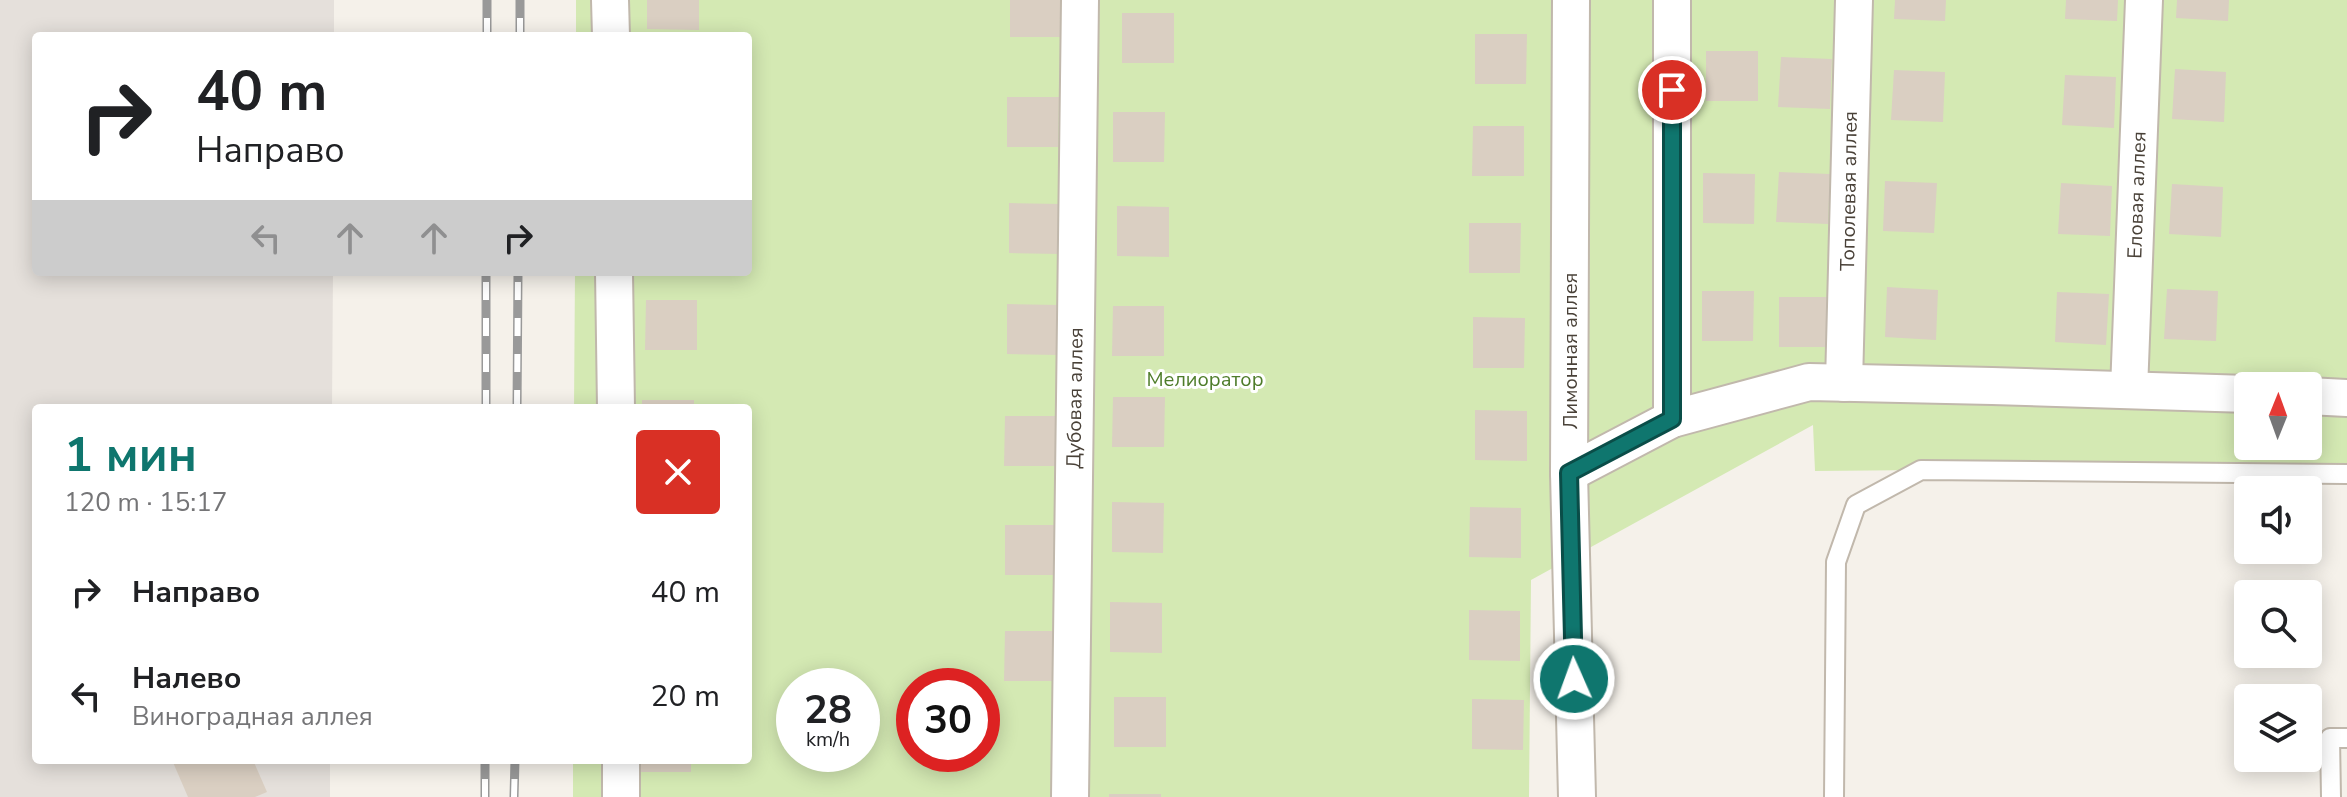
<!DOCTYPE html>
<html lang="ru">
<meta charset="utf-8">
<style>
body{margin:0;font-family:"Nunito Sans",sans-serif;background:#f6f6f6;color:#202124;height:100vh;display:flex;flex-direction:column;font-size:30px;white-space:nowrap}
*{box-sizing:border-box;margin:0}
p{font-size:26px;color:#757577}
.icon{flex:none;width:44px;height:44px;fill:none;stroke:currentColor;stroke-width:2;stroke-linecap:round;stroke-linejoin:round}
.map{position:relative;flex:1;overflow:hidden}
.panel{position:absolute;left:32px;top:404px;width:720px;height:360px;display:flex;flex-direction:column;background:#fff;border-radius:8px;box-shadow:0 4px 20px #0003}
.panel>*{flex:none}
.top-card{position:absolute;left:32px;top:32px;width:720px;height:244px;border-radius:8px;box-shadow:0 4px 20px #0003;background:#fff;color:#202124;overflow:hidden}
.needle{width:52px;rotate:1deg}
.controls{position:absolute;left:2234px;top:372px;display:grid;gap:16px}
.controls a{display:grid;place-items:center;width:88px;height:88px;border-radius:8px;background:#fff;box-shadow:0 4px 20px #0003;font-size:40px}
.speed{position:absolute;left:776px;top:668px;display:flex;gap:16px;font-size:40px;font-weight:700;text-align:center}
.speed>*{display:grid;place-content:center;width:104px;height:104px;border-radius:50%;background:#fff;box-shadow:0 4px 20px #0003;line-height:1}
.speed small{font-size:20px;font-weight:400}
.speed .limit{border:12px solid #d22;background:#fff;color:#111}
.pin{position:absolute;display:grid;place-items:center;width:68px;height:68px;color:#fff;margin:-34px;border:4px solid #fff;border-radius:50%;box-shadow:0 2px 8px #0007}
.me{position:absolute;width:88px;margin:-44px;rotate:358deg;stroke-linejoin:round;filter:drop-shadow(0 0 6px #0008)}
.turn{display:flex;align-items:center;gap:28px;height:168px;padding:0 32px;font-size:36px}
.turn .icon{width:104px;height:104px;stroke-width:2.5}
.turn b{display:block;font-size:56px;line-height:68px}
.lanes{display:flex;align-items:center;height:76px;padding:0 32px;background:#0003;justify-content:center;gap:40px;direction:ltr}
.lanes .off{opacity:.35}
.round{display:grid;place-items:center;flex:none;width:84px;height:84px;border-radius:8px;background:#f6f6f6}
.head{display:flex;align-items:center;justify-content:space-between;height:136px;padding:0 32px}
h1{font-size:48px;font-weight:700;line-height:60px;color:#0f766e}
ul{padding:0;list-style:none}
li{display:flex;align-items:center;gap:24px;height:104px;padding:0 32px}
li div{flex:1}
li b{display:block;font-size:30px}
li em{font-style:normal}
.map>svg:first-child{display:block}
.industrial{fill:#e5e0db}
.green{fill:#d4e9b3;fill-rule:evenodd}
.building{fill:#dacfc2}
.lines{fill:none;stroke-linecap:round;stroke-linejoin:round}
.service-casing{stroke:#c1b8ac;stroke-width:22}
.minor-casing{stroke:#c1b8ac;stroke-width:40}
.service{stroke:#fff;stroke-width:18}
.minor{stroke:#fff;stroke-width:36}
.rail-casing{stroke:#999;stroke-width:9}
.rail{stroke:#fff;stroke-width:6;stroke-dasharray:18;stroke-linecap:butt}
.route-casing{stroke:#0a4d48;stroke-width:20}
.route{stroke:#0f766e;stroke-width:14}
.labels{text-anchor:middle;dominant-baseline:central;stroke-width:6;stroke-linejoin:round;paint-order:stroke}
.street-label{font-size:20px;fill:#494138;stroke:#fff}
.park-label{font-size:20px;fill:#4e7c2a;stroke:#fff}
</style>
<div class="map">
<svg width="2347" height="797" viewBox="0 0 2347 797">
<rect width="100%" height="100%" fill="#f5f1ea"/>
<path class="industrial" d="M0 0H334V36H36V272H333L332 408H36V760H330V797H0Z"/>
<path class="green" d="M576 0H2347V466L1815 471 1813 425 1531 580 1529 797H573V760H748V408H574L575 272H748V36H576ZM2248 386H2308V446H2248ZM794 686H862V754H794ZM914 686H982V754H914Z"/>
<g class="building">
<path d="M647 0H699V30L647 29Z"/>
<path d="M1010 0H1062L1061 37H1010Z"/>
<path d="M1895 0H1946L1945 21 1894 19Z"/>
<path d="M2066 0H2118L2117 21 2065 19Z"/>
<path d="M2177 0H2229L2228 21 2176 18Z"/>
<rect x="1122" y="13" width="52" height="50"/>
<path d="M1475 34H1527L1526 84H1475Z"/>
<rect x="1706" y="51" width="52" height="50"/>
<path d="M1781 57 1832 59 1830 109 1778 107Z"/>
<path d="M2175 69 2226 72 2224 122 2172 119Z"/>
<path d="M1894 70 1945 72 1943 122 1891 120Z"/>
<path d="M2065 75 2116 77 2114 128 2062 125Z"/>
<path d="M1007 97H1059L1058 147H1007Z"/>
<path d="M1113 112H1165L1164 162H1113Z"/>
<path d="M1473 126H1524V176H1472Z"/>
<path d="M1779 172 1830 174 1828 224 1776 222Z"/>
<path d="M1703 173 1755 174 1754 224 1703 223Z"/>
<path d="M1885 181 1937 183 1934 233 1883 231Z"/>
<path d="M2061 183 2112 186 2110 236 2058 234Z"/>
<path d="M2172 184 2223 187 2221 237 2169 234Z"/>
<path d="M1009 203 1061 204V254L1009 253Z"/>
<path d="M1117 206 1169 207V257L1117 256Z"/>
<path d="M1469 223H1521L1520 273H1469Z"/>
<path d="M1887 287 1938 290 1936 340 1885 337Z"/>
<path d="M2167 289 2218 291 2216 341 2164 339Z"/>
<path d="M1702 291H1754L1753 341H1702Z"/>
<path d="M2057 292 2109 294 2106 345 2055 342Z"/>
<rect x="1779" y="297" width="52" height="50"/>
<path d="M646 300H697V350H645Z"/>
<path d="M1007 304 1059 305V355L1007 354Z"/>
<path d="M1113 306H1164V356H1112Z"/>
<path d="M1473 317 1525 318 1524 368H1473Z"/>
<path d="M1113 397H1165L1164 447H1112Z"/>
<rect x="642" y="400" width="52" height="8"/>
<path d="M1475 410 1527 411V461L1475 460Z"/>
<path d="M1005 416H1056V466H1004Z"/>
<path d="M1112 502 1164 503 1163 553 1112 552Z"/>
<path d="M1470 507 1521 508V558L1469 557Z"/>
<rect x="1005" y="525" width="52" height="50"/>
<path d="M1110 602 1162 603V653L1110 652Z"/>
<path d="M1469 610 1520 611V661L1469 660Z"/>
<path d="M1005 631H1056V681H1004Z"/>
<rect x="1114" y="697" width="52" height="50"/>
<path d="M1472 699 1524 700 1523 750 1472 749Z"/>
<path d="M172 760H253L267 792 255 797H188Z"/>
<rect x="639" y="760" width="52" height="12"/>
<rect x="1109" y="794" width="52" height="3"/>
</g>
<g class="lines">
<defs>
<g id="service">
<path d="M1834 797 1836 562 1856 505 1921 470 2347 474"/>
<path d="M2331 797 2330 738H2347"/>
</g>
<g id="minor">
<path d="M610 0 611 36"/>
<path d="M1571 0 1569 473 1577 797"/>
<path d="M614 272 616 408"/>
<path d="M1844 383 1854 0"/>
<path d="M2129 390 2144 0"/>
<path d="M2308 396 2347 398"/>
<path d="M1672 419V0"/>
<path d="M1569 473 1672 419 1809 382 1992 386 2248 394"/>
<path d="M621 760V797"/>
<path d="M1070 797 1080 0"/>
</g>
</defs>
<use href="#service" class="service-casing"/>
<use href="#minor" class="minor-casing"/>
<use href="#service" class="service"/>
<use href="#minor" class="minor"/>
<defs>
<g id="rail">
<path d="M487 36V0"/>
<path d="M520 36V0"/>
<path d="M486 408V272"/>
<path d="M517 408 518 272"/>
<path d="M485 797V760"/>
<path d="M514 797 515 760"/>
</g>
</defs>
<use href="#rail" class="rail-casing"/>
<use href="#rail" class="rail"/>
</g>
<g class="lines">
<defs>
<path id="route" d="M1574 679 1569 473 1672 419V90"/>
</defs>
<use href="#route" class="route-casing"/>
<use href="#route" class="route"/>
</g>
<g class="labels">
<g class="street-label">
<text transform="translate(1849 191) rotate(-89)">Тополевая аллея</text>
<text transform="translate(2137 195) rotate(-88)">Еловая аллея</text>
<text transform="translate(1570 351) rotate(-90)">Лимонная аллея</text>
<text transform="translate(1075 398) rotate(-89)">Дубовая аллея</text>
</g>
<g class="park-label">
<text x="1205" y="379">Мелиоратор</text>
</g>
</g>
</svg>
<div class="controls">
<a><svg class="needle" viewBox="-14 -14 28 28"><path d="M0-13l5 13h-10z" fill="#e53935"/><path d="M0 13l5-13h-10z" fill="#757577"/></svg></a>
<a><svg class="icon" aria-label="sound" viewBox="0 0 24 24"><path d="M4 9h4l5-4v14l-5-4H4zM17 9q2 3 0 6"/></svg></a>
<a><svg class="icon" aria-label="search" viewBox="0 0 24 24"><circle cx="10" cy="10" r="6"/><path d="M15 15l6 6"/></svg></a>
<a><svg class="icon" aria-label="layers" viewBox="0 0 24 24"><path d="M12 4l9 5-9 5-9-5zM3 14l9 5 9-5"/></svg></a>
</div>
<div class="speed"><div>28<small>km/h</small></div><div class="limit">30</div></div>
<div class="pin" style="left:1672px;top:90px;background:#d93025"><svg class="icon" aria-label="arrive" viewBox="0 0 24 24"><path d="M6 21V4h12l-3 4 3 4H6"/></svg></div>
<svg class="me" style="left:1574px;top:679px" viewBox="-20 -20 40 40"><circle r="17" fill="#0f766e" stroke="#fff" stroke-width="3"/><path d="M0-11L8 9 0 5-8 9z" fill="#fff"/></svg>
<div class="top-card">
<div class="turn"><svg class="icon" aria-label="right" viewBox="0 0 24 24"><path d="M7 20v-9h11M14 6l5 5-5 5"/></svg><div><b>40 m</b>Направо</div></div>
<div class="lanes"><svg class="icon off" aria-label="left" viewBox="0 0 24 24"><path d="M17 20v-9H6M10 6l-5 5 5 5"/></svg><svg class="icon off" aria-label="ahead" viewBox="0 0 24 24"><path d="M12 20V5M6 11l6-6 6 6"/></svg><svg class="icon off" aria-label="ahead" viewBox="0 0 24 24"><path d="M12 20V5M6 11l6-6 6 6"/></svg><svg class="icon" aria-label="right" viewBox="0 0 24 24"><path d="M7 20v-9h11M14 6l5 5-5 5"/></svg></div>
</div>
<section class="panel">
<div class="head"><div><h1>1 мин</h1><p>120 m · 15:17</p></div><a class="round" style="background:#d93025;color:#fff"><svg class="icon" aria-label="close" viewBox="0 0 24 24"><path d="M6 6l12 12M18 6L6 18"/></svg></a></div>
<ul>
<li><svg class="icon" aria-label="right" viewBox="0 0 24 24"><path d="M7 20v-9h11M14 6l5 5-5 5"/></svg><div><b>Направо</b></div><em>40 m</em></li>
<li><svg class="icon" aria-label="left" viewBox="0 0 24 24"><path d="M17 20v-9H6M10 6l-5 5 5 5"/></svg><div><b>Налево</b><p>Виноградная аллея</p></div><em>20 m</em></li>
</ul>
</section>
</div>
